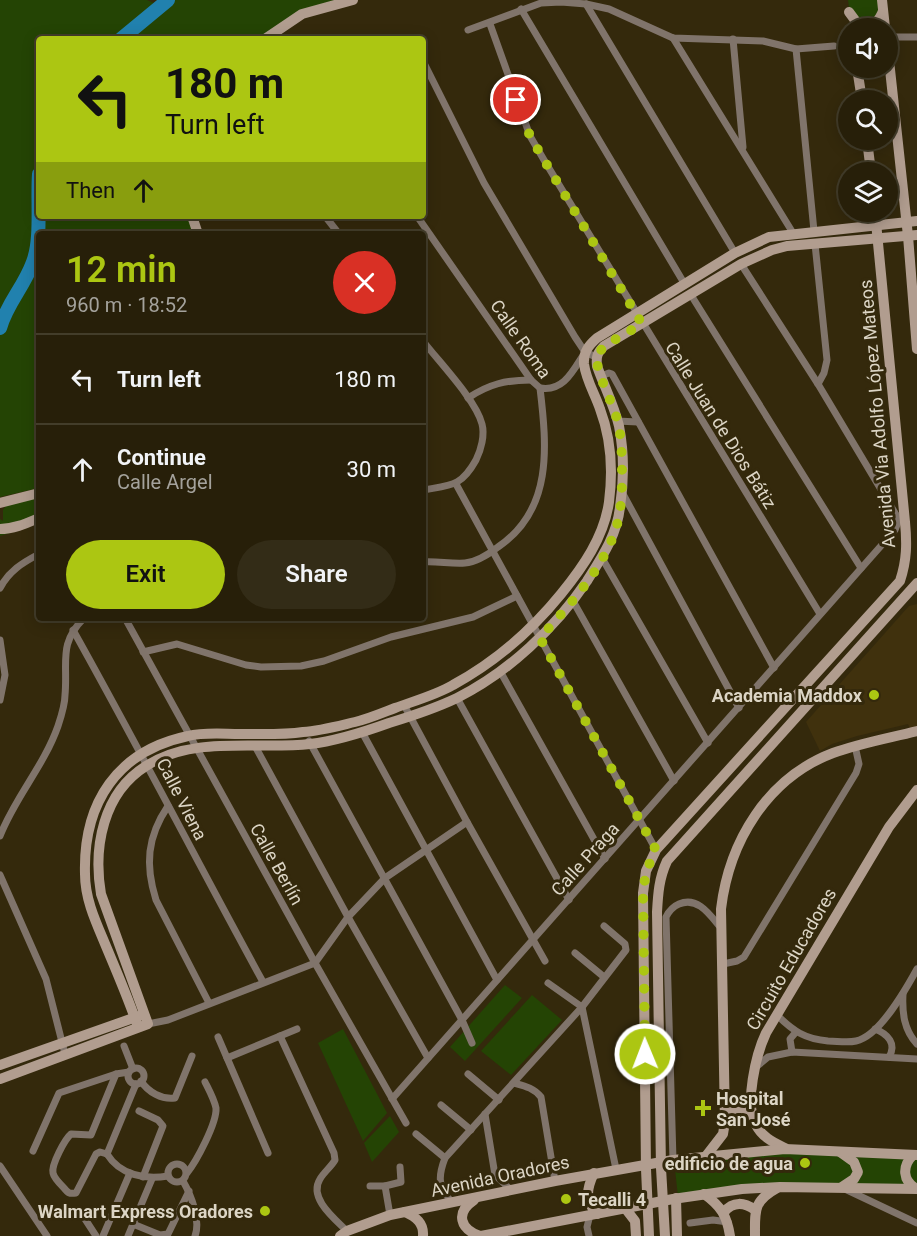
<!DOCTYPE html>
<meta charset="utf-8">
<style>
body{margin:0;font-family:Roboto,sans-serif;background:#332c17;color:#f1f3f6;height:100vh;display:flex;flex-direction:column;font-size:22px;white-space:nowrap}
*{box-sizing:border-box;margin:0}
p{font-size:20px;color:#a4a29c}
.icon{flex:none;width:33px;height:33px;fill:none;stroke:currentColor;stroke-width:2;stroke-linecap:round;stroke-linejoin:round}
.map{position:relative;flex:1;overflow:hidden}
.panel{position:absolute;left:36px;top:231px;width:390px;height:390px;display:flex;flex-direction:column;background:#271f09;border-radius:6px;box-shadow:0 3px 15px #0003,0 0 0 2px #433d2a}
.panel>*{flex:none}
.top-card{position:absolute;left:36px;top:36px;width:390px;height:183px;border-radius:6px;box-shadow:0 3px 15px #0003,0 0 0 2px #433d2a;background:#acc612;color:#111;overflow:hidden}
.tools{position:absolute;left:838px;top:18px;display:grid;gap:12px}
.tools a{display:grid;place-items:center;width:60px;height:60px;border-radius:50%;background:#271f09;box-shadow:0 3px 15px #0003,0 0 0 2px #433d2a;font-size:30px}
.pin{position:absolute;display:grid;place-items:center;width:51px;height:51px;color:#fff;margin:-26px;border:3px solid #fff;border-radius:50%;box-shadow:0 2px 6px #0007}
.me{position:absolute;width:66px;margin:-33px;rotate:359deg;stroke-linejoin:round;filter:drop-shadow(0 0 4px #0008)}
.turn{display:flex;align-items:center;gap:21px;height:126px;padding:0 30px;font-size:27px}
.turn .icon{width:78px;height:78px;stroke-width:2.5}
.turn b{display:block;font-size:42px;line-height:51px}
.then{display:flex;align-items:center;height:57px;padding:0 30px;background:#0003;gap:12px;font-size:22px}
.round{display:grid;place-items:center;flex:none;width:63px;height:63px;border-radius:32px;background:#332c17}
.headline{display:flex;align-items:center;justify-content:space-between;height:102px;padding:0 30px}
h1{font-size:36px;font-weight:600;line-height:45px;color:#acc612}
.action{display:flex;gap:12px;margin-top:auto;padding:12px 30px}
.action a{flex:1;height:69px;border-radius:36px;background:#acc612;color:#111;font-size:24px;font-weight:600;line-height:69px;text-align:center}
.action a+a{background:#332c17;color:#f1f3f6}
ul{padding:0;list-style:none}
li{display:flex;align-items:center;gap:18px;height:90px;padding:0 30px;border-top:2px solid #433d2a}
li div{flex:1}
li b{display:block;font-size:22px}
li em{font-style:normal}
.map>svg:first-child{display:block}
.built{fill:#40310d}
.green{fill:#244404}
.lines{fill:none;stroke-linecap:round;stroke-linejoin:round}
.river{stroke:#2181ae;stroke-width:14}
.street{stroke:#80746b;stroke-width:7}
.secondary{stroke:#b19d8f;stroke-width:10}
.route{stroke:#acc612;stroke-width:10;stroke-dasharray:0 18}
.poi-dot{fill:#acc612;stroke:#34290c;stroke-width:2}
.labels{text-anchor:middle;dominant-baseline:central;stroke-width:6;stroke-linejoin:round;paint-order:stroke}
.street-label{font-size:18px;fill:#dcd5c5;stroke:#34290c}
.poi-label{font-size:18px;font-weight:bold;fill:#dcd5c5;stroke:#34290c;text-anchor:end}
</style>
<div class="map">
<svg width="917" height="1236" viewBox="0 0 917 1236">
<rect width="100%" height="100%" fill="#34290c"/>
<path class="built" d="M917 604V726L910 728 908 724 857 736 832 744 820 751 806 722 909 606Z"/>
<g class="green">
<path d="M0 0H147L161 6 168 0H353L317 9 265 39H39V216H187L196 234H39V488L0 497Z"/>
<path d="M848 0H882L885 28H852Z"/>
<path d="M39 495V522L27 528 0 536V519L3 521V510L7 504Z"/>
<path d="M505 985 522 998 465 1061 450 1047Z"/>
<path d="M532 995 562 1020 511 1075 481 1051Z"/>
<path d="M343 1029 387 1113 363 1141 318 1043Z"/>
<path d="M390 1116 399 1132 372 1162 364 1143Z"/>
<path d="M742 1152 917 1154V1186L842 1184 678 1197 674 1160Z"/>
</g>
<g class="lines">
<g class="river">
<path d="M121 39 168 0"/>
<path d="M0 328C7 303 24 287 33 262 42 239 37 200 39 174"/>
</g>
<g class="street">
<path d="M586 4 735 253"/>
<path d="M521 9 684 283"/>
<path d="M490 24 530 136 544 160 820 614"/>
<path d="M468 30 541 3 561 2 586 4 609 9 673 38 763 41 796 49 834 46"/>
<path d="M888 37H917"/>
<path d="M673 38 793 233"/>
<path d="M733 39 743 147"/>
<path d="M796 49 814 231"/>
<path d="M423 61 484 183 575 337 585 352 596 357"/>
<path d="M423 186V192"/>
<path d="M325 216 339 234"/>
<path d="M417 216 531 380 540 388C547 447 553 510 498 547 489 554 476 562 465 563 451 564 437 561 423 562"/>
<path d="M815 244 827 360 824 373 818 384"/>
<path d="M741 264 818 384 898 518"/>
<path d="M691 295 861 568"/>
<path d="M423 341C439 362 476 400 482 424 485 435 481 450 476 460 461 487 451 485 423 490"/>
<path d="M601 376 609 373 612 374 774 668"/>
<path d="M540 388C562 392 572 373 582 357"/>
<path d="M468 398C489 384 506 380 531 380"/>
<path d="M617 421 638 422"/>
<path d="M456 484 656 850"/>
<path d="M623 494 739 708"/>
<path d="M602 558 708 743"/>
<path d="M0 588C9 571 22 563 39 554"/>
<path d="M573 601 674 781"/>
<path d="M125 618 315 963 406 1123"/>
<path d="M73 630C138 746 199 865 263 982"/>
<path d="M0 640 5 675 0 700"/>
<path d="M143 652 177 644 246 665 261 667 301 666 324 661 391 637 473 617 517 596"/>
<path d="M500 671 605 859"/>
<path d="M457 698 569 900"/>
<path d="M404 705 467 822 545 961"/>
<path d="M362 732 497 980"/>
<path d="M309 741 462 1020 472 1043"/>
<path d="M255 746 348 917 428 1058"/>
<path d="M168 806C147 837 145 865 156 900L209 1003"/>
<path d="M0 836C15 797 44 766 58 726 61 717 65 705 65 695 68 662 58 644 84 618"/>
<path d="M0 875 46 979 65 1054"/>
<path d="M575 953 604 977"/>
<path d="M723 964 737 961 744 957 856 773 859 764 855 746"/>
<path d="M548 983 582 1007"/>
<path d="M903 994C902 1013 904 1030 917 1044"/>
<path d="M582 1007 616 1169"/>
<path d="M777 1015C793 1031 805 1039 828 1041 837 1041 847 1043 856 1041 880 1036 906 989 917 969"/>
<path d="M148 1024 168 1020 315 963 348 917 385 878 467 822"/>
<path d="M875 1029C888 1034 897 1044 889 1057"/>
<path d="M280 1036 334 1153 335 1160C331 1167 324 1172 320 1179 308 1198 335 1219 347 1231"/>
<path d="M218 1037 268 1153"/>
<path d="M124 1046 133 1069"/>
<path d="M792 1052 790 1039 796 1032"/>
<path d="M227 1058 297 1029"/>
<path d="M756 1067 768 1057 792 1052 917 1059"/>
<circle cx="136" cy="1076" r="8"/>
<path d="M468 1074 499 1100"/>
<path d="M141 1081C148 1092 162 1100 175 1098L192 1056"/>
<path d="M514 1083C525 1086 534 1088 541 1097L555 1181"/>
<path d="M392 1099 895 530 898 522 896 516"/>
<path d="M441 1105 471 1130"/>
<path d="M139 1111 158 1120 163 1126 143 1177"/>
<path d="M485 1114 495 1175 511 1190"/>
<path d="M416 1134 445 1158"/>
<path d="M33 1151 59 1093 116 1074 129 1072"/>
<path d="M107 1154 100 1152 96 1154 76 1193C69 1194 68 1193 64 1188 60 1184 54 1178 53 1173 51 1165 65 1139 71 1134L91 1135 116 1074"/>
<path d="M107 1154 136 1084"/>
<path d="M107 1154C120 1175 145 1180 168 1176"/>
<path d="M673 1160 666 917C669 911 672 907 679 904 698 896 710 915 721 928"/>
<circle cx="177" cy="1173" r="9"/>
<path d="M0 1166 47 1236"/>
<path d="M187 1173C196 1162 217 1123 216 1108 214 1099 209 1090 205 1082"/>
<path d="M183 1181C191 1195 201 1220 195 1236"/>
<path d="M370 1186H385L401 1182 400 1167"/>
<path d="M385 1186 390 1215"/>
<path d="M847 1190 917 1223"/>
<path d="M452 1203C439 1186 437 1179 445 1158L582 1007 626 950 625 944 604 926"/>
<path d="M85 1219 96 1236"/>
<path d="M690 1223 713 1220 728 1222"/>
<path d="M133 1224 152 1179"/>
<path d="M103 1236 130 1173"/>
<path d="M128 1236 133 1224 160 1235 168 1234 189 1191"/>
<path d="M589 1236 587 1227 590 1215"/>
</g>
<g class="secondary">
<path d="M882 0 885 28"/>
<path d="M849 12 860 27C872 28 879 22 883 11"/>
<path d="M265 39 302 14 353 0"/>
<path d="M888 51 908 236 917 349"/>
<path d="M857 68 862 100"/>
<path d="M867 140 871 172"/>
<path d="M192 216 198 234"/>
<path d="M0 503 39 493"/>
<path d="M0 529C14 529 27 523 39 518"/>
<path d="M138 1027C128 997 115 968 103 939 94 918 85 897 85 874 83 803 117 751 188 736 204 732 223 734 240 734 261 734 283 735 303 732 320 731 338 726 355 722 368 719 382 713 395 708 414 701 436 695 453 685 495 662 531 631 561 594 583 567 604 537 609 502 613 471 611 438 600 409 595 394 586 380 584 364 583 352 589 345 597 338L735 253 769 237 917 221"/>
<path d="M0 1065 139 1016"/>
<path d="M0 1079 148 1024 101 894C93 847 103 793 146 766 194 735 257 750 310 744 337 741 364 732 389 723 412 716 436 708 457 698 509 672 555 628 587 581 602 557 617 535 620 507 624 481 624 452 619 426 614 405 604 386 597 366 596 357 597 353 604 346L741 264 772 250 787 246 917 235"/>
<path d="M727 1109 739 1112 751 1107"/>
<path d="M785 1148C773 1142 762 1137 756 1125 744 1105 756 1054 766 1033L889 827 917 790"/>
<path d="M840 1152 854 1162 858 1172 854 1179 842 1187"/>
<path d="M913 1155C902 1166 902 1181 917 1189"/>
<path d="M706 1156 723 1134 725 1122 721 909C729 842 767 778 833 753 860 743 889 738 917 731"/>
<path d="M594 1173C587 1188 584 1200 597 1214"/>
<path d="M704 1194C721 1206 727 1216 730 1236"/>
<path d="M676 1198 677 1236"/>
<path d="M474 1200C455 1213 460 1229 480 1236"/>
<path d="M625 1208 635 1221 636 1236"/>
<path d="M405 1212C416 1217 424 1223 423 1236"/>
<path d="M724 1212C733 1201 744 1202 755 1210"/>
<path d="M340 1236 347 1231 390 1215 555 1181 673 1160 785 1149 917 1155"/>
<path d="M481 1236 673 1199 742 1189 780 1187 917 1189"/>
<path d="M649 1236 646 1169 643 893 646 871 656 850 900 581C907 560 907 543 905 522L875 212"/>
<path d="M665 1236 661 1168 657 912C658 894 659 878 667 861L917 583"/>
<path d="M755 1236C755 1211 753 1201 777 1188"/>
</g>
</g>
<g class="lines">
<path class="route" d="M516 100 530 136 544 160 642 324 604 346 596 357C599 381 614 403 619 427 622 444 622 460 622 478 622 494 621 512 616 528 603 570 569 605 540 638L656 850 646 871 643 893 645 1054"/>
</g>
<g class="poi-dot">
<circle cx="874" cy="695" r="6"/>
<path d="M700 1099h6v6h6v6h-6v6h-6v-6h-6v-6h6z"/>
<circle cx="805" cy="1163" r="6"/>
<circle cx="566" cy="1199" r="6"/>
<circle cx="265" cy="1211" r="6"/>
</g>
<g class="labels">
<g class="street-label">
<text transform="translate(521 339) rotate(55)">Calle Roma</text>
<text transform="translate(877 414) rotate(-95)">Avenida Via Adolfo López Mateos</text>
<text transform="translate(721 425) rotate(58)">Calle Juan de Dios Bátiz</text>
<text transform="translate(182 799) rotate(63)">Calle Viena</text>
<text transform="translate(585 859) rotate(-48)">Calle Praga</text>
<text transform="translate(277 864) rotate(61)">Calle Berlín</text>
<text transform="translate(791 959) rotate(-60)">Circuito Educadores</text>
<text transform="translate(500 1176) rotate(-12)">Avenida Oradores</text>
</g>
<g class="poi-label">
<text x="862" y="695">Academia Maddox</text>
<text x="716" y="1098" text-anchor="start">Hospital<tspan x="716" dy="21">San José</tspan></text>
<text x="793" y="1163">edificio de agua</text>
<text x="578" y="1199" text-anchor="start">Tecalli 4</text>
<text x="253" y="1211">Walmart Express Oradores</text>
</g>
</g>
</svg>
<div class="tools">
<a><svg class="icon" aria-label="sound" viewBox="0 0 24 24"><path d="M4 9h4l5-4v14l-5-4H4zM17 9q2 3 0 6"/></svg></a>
<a><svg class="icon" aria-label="search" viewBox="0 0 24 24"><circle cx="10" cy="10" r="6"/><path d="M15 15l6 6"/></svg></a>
<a><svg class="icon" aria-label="layers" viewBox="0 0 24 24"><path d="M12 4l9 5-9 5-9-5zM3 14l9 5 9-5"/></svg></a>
</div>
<div class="pin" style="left:516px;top:100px;background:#d93025"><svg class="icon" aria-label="arrive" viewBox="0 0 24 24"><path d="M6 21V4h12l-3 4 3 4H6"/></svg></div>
<svg class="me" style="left:645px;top:1054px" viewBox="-20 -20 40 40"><circle r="17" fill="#acc612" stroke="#fff" stroke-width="3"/><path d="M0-11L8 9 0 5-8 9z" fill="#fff"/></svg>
<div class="top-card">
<div class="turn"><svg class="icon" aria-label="left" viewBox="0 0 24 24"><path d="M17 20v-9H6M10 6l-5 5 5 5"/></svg><div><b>180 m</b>Turn left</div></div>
<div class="then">Then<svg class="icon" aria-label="ahead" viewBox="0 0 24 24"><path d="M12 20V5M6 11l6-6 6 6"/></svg></div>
</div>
<section class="panel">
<div class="headline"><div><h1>12 min</h1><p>960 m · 18:52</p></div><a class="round" style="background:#d93025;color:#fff"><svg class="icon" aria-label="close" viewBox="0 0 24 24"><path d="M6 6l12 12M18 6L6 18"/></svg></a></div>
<ul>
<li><svg class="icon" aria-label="left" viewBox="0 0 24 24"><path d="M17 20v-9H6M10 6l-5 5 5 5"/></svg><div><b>Turn left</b></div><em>180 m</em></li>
<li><svg class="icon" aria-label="ahead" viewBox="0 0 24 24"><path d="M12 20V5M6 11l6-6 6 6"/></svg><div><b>Continue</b><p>Calle Argel</p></div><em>30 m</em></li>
</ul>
<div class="action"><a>Exit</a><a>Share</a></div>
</section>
</div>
